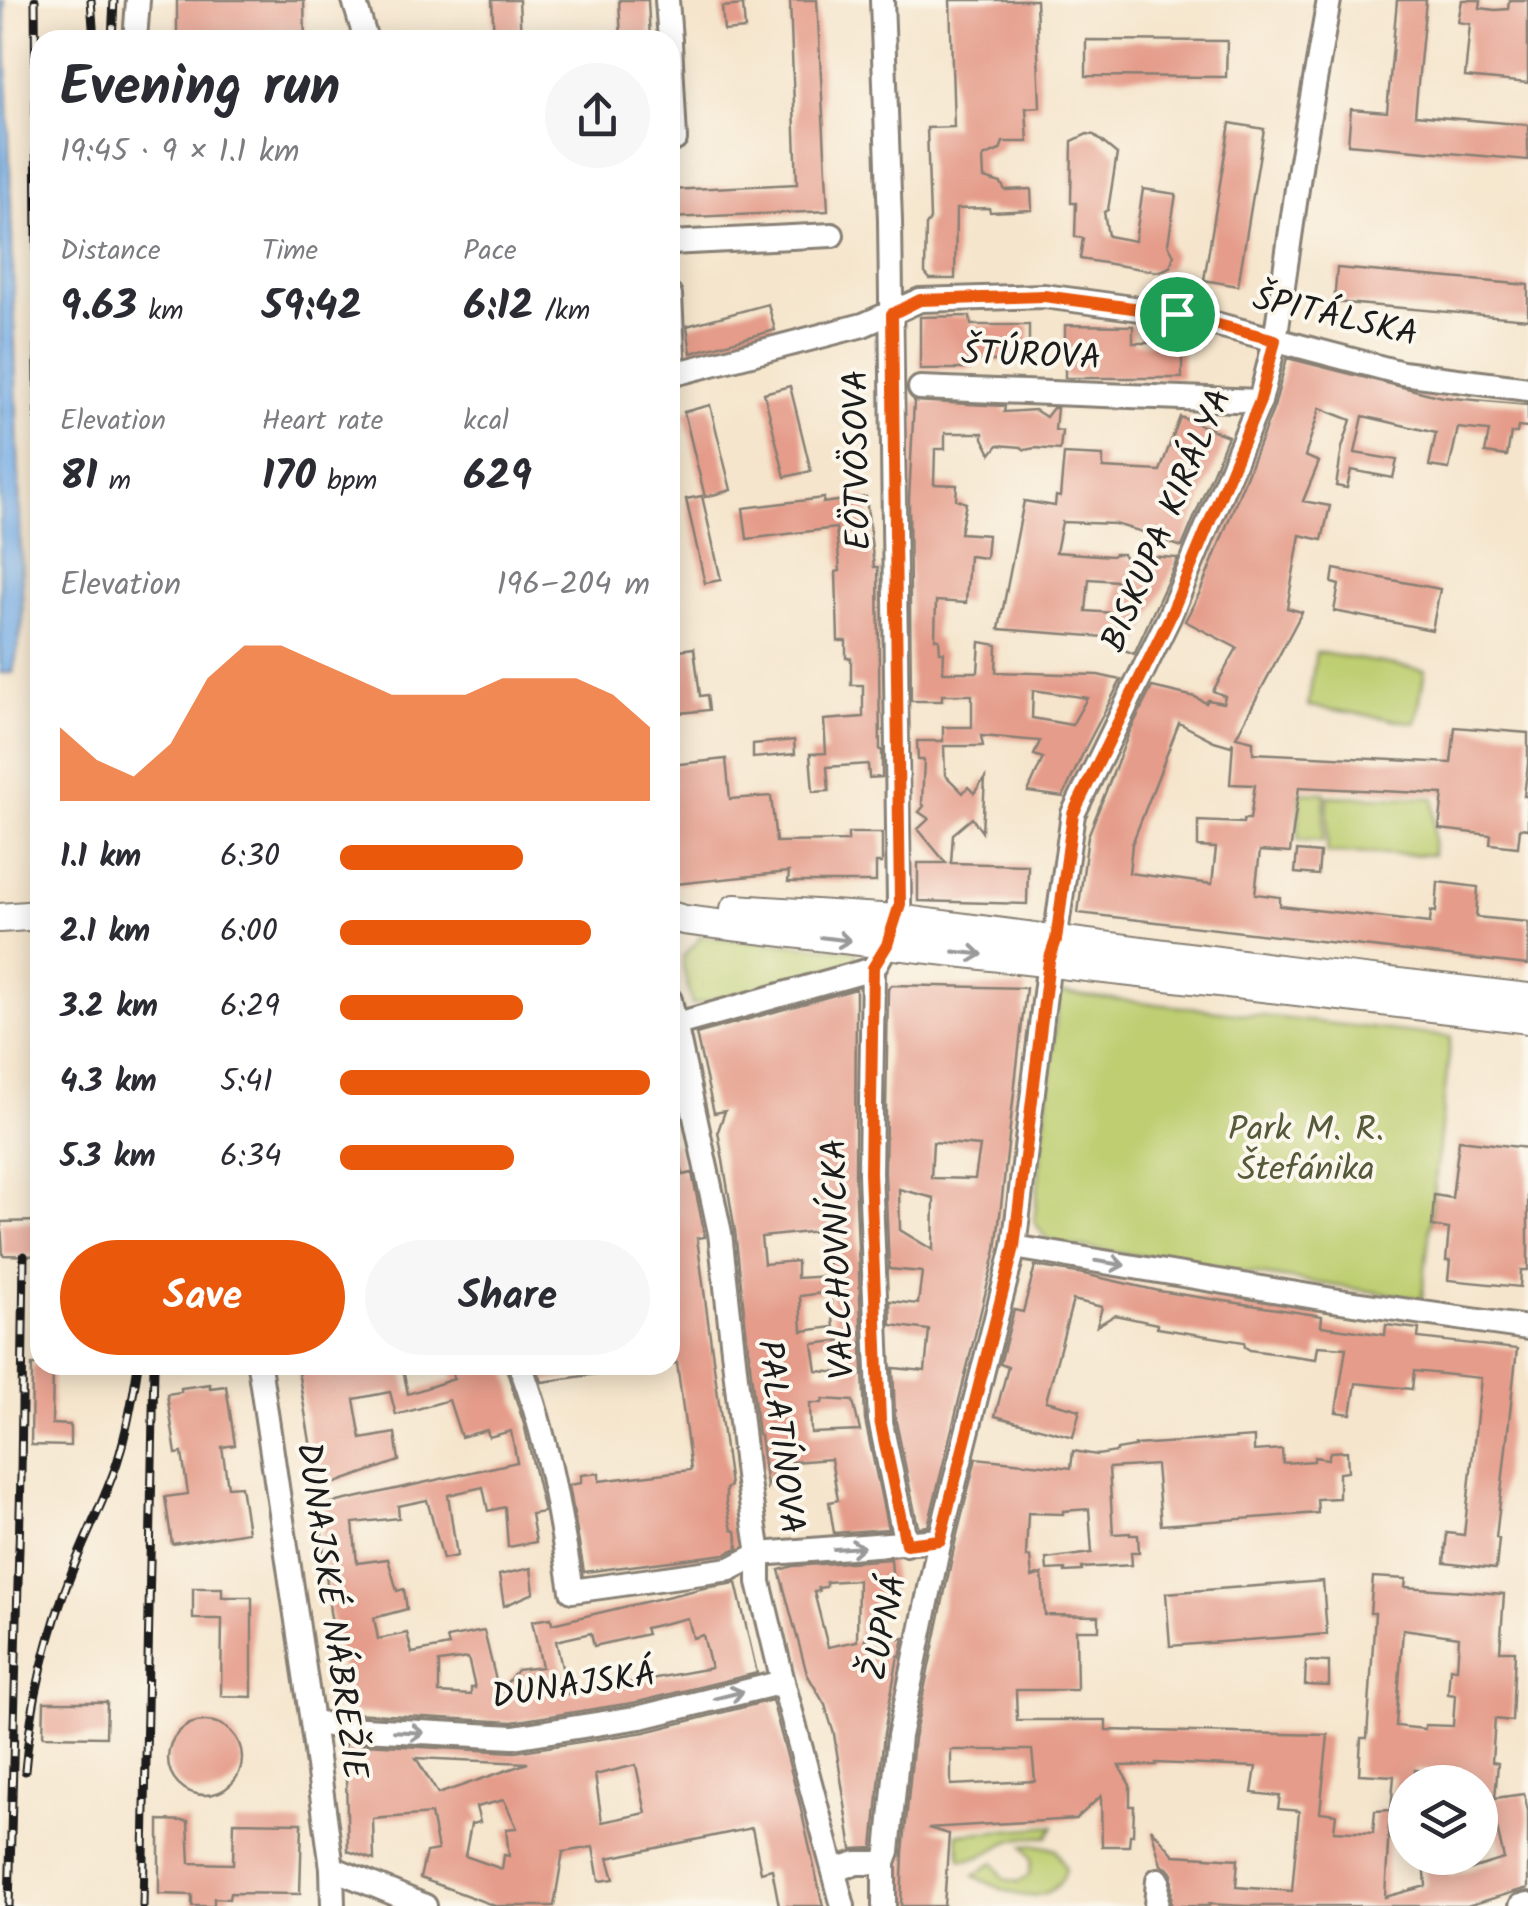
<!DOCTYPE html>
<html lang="en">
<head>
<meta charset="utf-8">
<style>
	:root { --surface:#fff; --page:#f7f7f7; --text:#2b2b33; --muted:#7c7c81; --accent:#ea580c }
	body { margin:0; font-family:Kalam,sans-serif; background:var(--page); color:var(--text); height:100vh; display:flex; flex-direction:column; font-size:38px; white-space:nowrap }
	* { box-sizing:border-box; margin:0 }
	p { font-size:32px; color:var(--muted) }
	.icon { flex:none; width:55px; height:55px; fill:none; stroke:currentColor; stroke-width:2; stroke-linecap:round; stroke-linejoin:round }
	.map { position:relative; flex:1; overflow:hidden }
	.sheet { position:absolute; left:30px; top:30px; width:650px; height:1345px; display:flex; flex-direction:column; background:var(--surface); border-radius:30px; box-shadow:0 5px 25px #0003 }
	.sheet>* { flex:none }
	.controls { position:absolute; left:1388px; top:1765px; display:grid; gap:20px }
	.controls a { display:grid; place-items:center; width:110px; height:110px; border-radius:50%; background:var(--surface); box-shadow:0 5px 25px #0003; font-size:50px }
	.pin { position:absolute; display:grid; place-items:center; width:85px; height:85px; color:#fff; margin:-42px; border:5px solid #fff; border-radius:50%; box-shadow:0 2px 10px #0007 }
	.round { display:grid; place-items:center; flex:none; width:105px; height:105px; border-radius:52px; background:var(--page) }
	.headline { display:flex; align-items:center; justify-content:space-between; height:170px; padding:0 30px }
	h1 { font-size:55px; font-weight:600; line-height:75px }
	.stats { display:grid; grid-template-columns:repeat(3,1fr); gap:15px; height:170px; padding:10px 30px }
	.stats div { display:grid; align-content:center }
	.stats b { font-size:42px; font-weight:600 }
	.stats small { font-size:28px; font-weight:400 }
	.stats p { font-size:28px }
	.chart { height:280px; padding:20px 30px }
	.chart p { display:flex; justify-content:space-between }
	.chart svg { width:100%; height:180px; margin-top:10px; fill:var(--accent); opacity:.7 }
	.cta { display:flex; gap:20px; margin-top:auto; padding:20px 30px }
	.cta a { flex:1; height:115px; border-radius:60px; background:var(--accent); color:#fff; font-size:40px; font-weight:600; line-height:115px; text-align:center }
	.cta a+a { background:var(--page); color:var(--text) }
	ul { padding:0 30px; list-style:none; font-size:32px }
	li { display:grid; grid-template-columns:160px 120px 1fr; align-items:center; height:75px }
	li i { height:25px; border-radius:12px; background:var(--accent) }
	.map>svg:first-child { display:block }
	.green { fill:#bece71; stroke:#6d7546; stroke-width:2.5 }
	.water { fill:#77ade5; stroke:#4a6480; stroke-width:2.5 }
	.building { fill:#e59c8a; fill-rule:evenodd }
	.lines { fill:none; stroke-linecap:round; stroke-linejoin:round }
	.minor-casing { stroke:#888074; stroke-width:28 }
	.major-casing { stroke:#888074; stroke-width:32 }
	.minor { stroke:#fff; stroke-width:22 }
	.major { stroke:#fff; stroke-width:28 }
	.rail-casing { stroke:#1c1c1c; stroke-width:9 }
	.rail { stroke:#fbf7ec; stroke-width:5; stroke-dasharray:15; stroke-linecap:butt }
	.oneway { stroke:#999 }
	.route-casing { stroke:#fff; stroke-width:20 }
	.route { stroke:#ea580c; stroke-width:12 }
	.labels { text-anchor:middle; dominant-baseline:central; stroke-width:8; stroke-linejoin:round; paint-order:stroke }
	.street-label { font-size:35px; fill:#1c1c1c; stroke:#fbf7ec }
	.park-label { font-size:35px; fill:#555a3a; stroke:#fbf7ec }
</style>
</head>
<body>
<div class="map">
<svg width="1528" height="1906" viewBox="0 0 1528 1906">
	<rect width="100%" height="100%" fill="#fbf7ec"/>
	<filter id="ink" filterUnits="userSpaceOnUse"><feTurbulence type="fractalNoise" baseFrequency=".01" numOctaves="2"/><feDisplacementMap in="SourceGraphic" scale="20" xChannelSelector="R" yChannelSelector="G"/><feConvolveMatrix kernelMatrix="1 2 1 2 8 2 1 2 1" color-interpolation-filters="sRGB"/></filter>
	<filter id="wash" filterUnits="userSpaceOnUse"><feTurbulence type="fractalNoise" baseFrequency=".0048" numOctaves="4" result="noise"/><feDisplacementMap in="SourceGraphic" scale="40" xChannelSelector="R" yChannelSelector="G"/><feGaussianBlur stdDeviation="2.25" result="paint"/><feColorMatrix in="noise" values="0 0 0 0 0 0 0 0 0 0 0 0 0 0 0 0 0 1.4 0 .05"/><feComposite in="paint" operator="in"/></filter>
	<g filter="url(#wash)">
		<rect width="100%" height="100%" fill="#f5e5cc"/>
		<!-- green -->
		<g class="green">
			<polygon points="1316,652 1425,670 1416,723 1308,706"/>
			<polygon points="1300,792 1325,793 1323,841 1298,840"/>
			<polygon points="1328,796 1434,798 1433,855 1327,853"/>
			<polygon points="699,936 856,950 857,961 692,1005 683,967 683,956 698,941"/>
			<polygon points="1059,993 1451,1037 1422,1299 1059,1244 1044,1236 1034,1221"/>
			<path d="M1054,1826l-7,11c-11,0 -22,-1 -33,3 -21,6 -31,22 -53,19l-4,-25z"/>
			<path d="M1037,1845l19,4 10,20c-3,10 -5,14 -13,20 -27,17 -54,-1 -79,-13l20,-14 10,17 14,3 11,-7 3,-16 -9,-13z"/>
		</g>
		<!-- water -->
		<polygon class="water" points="0,0 4,0 6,30 23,621 13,673 0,673"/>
		<g id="blocks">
			<!-- building -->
			<g class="building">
				<polygon points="177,0 304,0 305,40 177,40"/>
				<polygon points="492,0 519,0 521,40 494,40"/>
				<polygon points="619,0 648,0 650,40 621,40"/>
				<polygon points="790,0 817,0 828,211 670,218 670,190 797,184"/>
				<polygon points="950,0 1036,0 1040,107 1026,108 1028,142 1003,142 1000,150 983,157 984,178 1001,183 1005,190 1031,189 1032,210 990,212 989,208 956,209 955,279 930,279 925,273 926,225 930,220 927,128 954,127"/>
				<polygon points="1397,0 1426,0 1415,115 1528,125 1528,160 1348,144 1351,109 1387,112"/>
				<polygon points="1462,0 1481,0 1480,8 1495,10 1508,9 1509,0 1528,0 1528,83 1465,77 1470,24 1458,22"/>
				<polygon points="743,5 745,29 724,31 722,7"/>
				<polygon points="1086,40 1227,41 1226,77 1086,76"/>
				<polygon points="1230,123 1264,129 1238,286 1204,280"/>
				<polygon points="1087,134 1094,135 1117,154 1108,210 1104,212 1108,236 1135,241 1143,189 1176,194 1168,244 1174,255 1170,267 1159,272 1080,259 1083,238 1075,237 1076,203 1071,203 1072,141"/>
				<polygon points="1337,268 1528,285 1528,319 1334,302"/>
				<polygon points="768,304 775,330 691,353 687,326"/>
				<polygon points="970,316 971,325 1029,325 1029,361 971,361 970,369 920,369 920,317"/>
				<polygon points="1065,325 1133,326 1133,343 1182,343 1182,378 1065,378"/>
				<path d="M1287,358l155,39 86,8v23l-10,-1 -1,6h-6l-4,23 -22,-3 4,-22 -31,-3 -9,41 -20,-3 7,-33 -73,-17 -8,37 42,7 -4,18 -42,-8 -4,18 -11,-2 6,-38 9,-28 -31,-12 -15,48 14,6 -16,39 27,5 -8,34 -22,-5 -13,73 15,4 -66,125 17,4v12l198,10 4,-36 73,6v31l-4,32h4v33l-8,-1 -2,19 -28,-3 1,-9 -52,-6 4,-35 -144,-7 -9,66 -30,-2 -5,43 25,3v9l150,17 1,-12 5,1 2,-30 40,5 -2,30 52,5v43l-450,-52 10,-77 41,-103 23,-46 43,10 11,6 2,-3 15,3 2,-7 -12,-5 24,-43 -52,-27 15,-29 74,-185zM1179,723l35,18 17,5 2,-4 -3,42 25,1 -5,34h-6l-1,4 -45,-2v26l18,1 -4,36 -83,-11 3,-29z"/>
				<polygon points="790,386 811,471 785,477 764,393"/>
				<path d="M914,401l91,5 -1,6 31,-2 11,7 7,-9h4l-2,22 7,1 -2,19 -25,-2 -10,2 -4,-3 -23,-2 -7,9 -8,-16v-5h-38v16h-10l-1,35 23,1 -1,14 10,4 -6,30 28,2 -2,23 -17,-2 -3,47 -30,-2 -1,38h4l1,13h4l-1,20h35l2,-30 17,3 -1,27 102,3 23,5 -36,69 -22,48 -35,-5 15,-34 -9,-3 6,-14 -59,-5 2,10h-39l1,29 18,18 5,-6 6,6 11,-15 -3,54 -10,-14 -19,16 -2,29 77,2 -1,39 -109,-3v-38h28l-28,-34 11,-10 -10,-7 5,-6 -2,-3 2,-43h-6l-1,-19h26v-14h29v-32h-30v6h-31l-2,-202zM1033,690l54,8 -15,27 -40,-7z"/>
				<polygon points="710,405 731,490 705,497 684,412"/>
				<path d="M1180,417l48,19 -46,111 -26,-9 1,-2 -42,-12 -53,-2 -6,30 56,4 3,-2h8l1,3 22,8 3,-9 29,2 -44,96 -19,-8 4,-8 -120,-9 25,-128 31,5 1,-10 4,1 4,-43 39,2v12l57,3zM1089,579l28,2 -3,32 -28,-2z"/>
				<polygon points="702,496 721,580 705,583 686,499"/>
				<polygon points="866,497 874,567 878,567 880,750 882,750 882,777 869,778 868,764 827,767 829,791 813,792 810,754 826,753 824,720 863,717 863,685 851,685 851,658 846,658 846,641 838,641 836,572 840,571 836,528 747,539 743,508 824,498 823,503"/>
				<polygon points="1334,569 1440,589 1432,630 1334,611 1339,585 1332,583"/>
				<polygon points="694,648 700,696 707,695 709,710 670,714 670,672 674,672 672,651"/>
				<polygon points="794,740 795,754 753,758 753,744"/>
				<polygon points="726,759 730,799 771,796 776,842 848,841 848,833 882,833 882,863 876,863 876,882 788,882 789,872 676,884 675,878 670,879 670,765"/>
				<polygon points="1297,851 1320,853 1318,875 1295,873"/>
				<path d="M892,985l134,3 -30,262 -68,276 -10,1 -23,-110 -2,-49 32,3 4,-41 -38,-5 -1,-24 28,3 4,-32 -33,-3 -4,-96 3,-184zM933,1142l47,4 -5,33 -44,-1zM899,1189l35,9 -1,52 -33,-20z"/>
				<path d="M856,989l-1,185 10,246 23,109 -54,4 -5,-31 9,-2 -7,-41 -53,4 -11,24 -7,-52h-2l-23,-204 -17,-100 7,-20 -11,2 -18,-79zM828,1230l1,46 -32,2v-17l-33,3 -3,-27zM830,1292l4,35 -32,4 -2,-35zM845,1340v33l-28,-2 -4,-27zM823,1399l30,2 7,30 -49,2 -1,-30h12z"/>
				<polygon points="1459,1140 1528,1148 1528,1270 1521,1270 1520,1287 1448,1280 1450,1261 1446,1261 1449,1229 1432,1226 1434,1195 1452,1198"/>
				<polygon points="676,1143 683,1175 692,1173 705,1237 697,1238 730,1486 726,1489 726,1502 732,1530 736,1531 738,1548 725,1554 584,1572 569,1485 581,1483 581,1475 599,1473 599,1481 691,1470 677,1363 670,1364 670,1322 673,1322 670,1296 670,1144"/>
				<polygon points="40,1221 40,1256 3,1255 1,1222"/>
				<polygon points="1035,1266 1084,1274 1159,1291 1322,1316 1321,1326 1385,1335 1386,1325 1419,1329 1418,1338 1517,1349 1496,1538 1499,1539 1496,1569 1444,1563 1447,1533 1464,1535 1481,1378 1414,1371 1412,1389 1356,1383 1351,1414 1336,1412 1346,1348 1318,1346 1316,1359 1250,1350 1245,1347 1244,1342 1157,1328 1157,1324 1115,1315 1097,1326 1102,1307 1073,1300 1046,1401 1080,1410 1073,1437 995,1416 1008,1367 1000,1364 1014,1310 1023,1312"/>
				<polygon points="32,1365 53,1365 52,1424 70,1425 70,1446 31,1445"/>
				<path d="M297,1365h105l6,29 46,-15 -5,-14h56l19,59 20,88 -13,2 5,28 -28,5 -3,-40 -17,4 -5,-24 -35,8 9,61 -14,3 -16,-59 -29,6 1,12 -46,5 4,40 31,-4 9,32 7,-2 3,20 -33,9 4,21 29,-6 5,20 37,-7 -2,-8 37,-7 15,62 18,-23 25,-3 -10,-46 19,-3 1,6 152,-36 32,-5 21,90 -119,29 -126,20 -160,-9 -2,-2 -20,-99 -11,-106 198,-44 -6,-31 -22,6 -2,-7 -26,7 -12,-37 -53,15 -6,-23 -36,7 7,40 34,-6 4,28 -81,28zM688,1618l5,20 10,-3 8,33 -143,26 -12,-53 35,-8 3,13 53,-12 -2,-6zM468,1658l7,30h-4v7l-32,-2v-31z"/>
				<polygon points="536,1365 596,1365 597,1374 542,1382"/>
				<polygon points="210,1384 210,1388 226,1386 235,1445 222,1447 228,1487 241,1486 248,1532 172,1544 165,1497 188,1494 182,1453 176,1454 167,1394 181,1392 181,1388"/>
				<path d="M1254,1437v14l28,-2 1,14 31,-2v-4l14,2 2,-7 17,-1 1,21 -9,1v25l-22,1 1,14 -157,12 -5,-60 -47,3 4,66 17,-1v2h8l1,17h-8l1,13 -50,3v3l-17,1v-3l-18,1 -1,-11 46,-6 -3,-44 -26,2v3l-35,-1 -2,44h4l2,20 10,-3 3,41 54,1v14h-23l1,60h-61l1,30h89v10l222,5 -8,77 16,2 -2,17 39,2 2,-22 16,-1 3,-34 -35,-2 2,-36h6l8,-125h-5l3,-36 33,2 -1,8 99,7 -4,57h15l-3,70 -17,-2 -3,43 6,1 -3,35 29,-4 4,17v77l-61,18h-221l-37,-2v2h-38l1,-32 -5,-6 -6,-3 -10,-37 23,27 64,4 -2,28 56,4 7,-80 -21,-2 2,-13 -28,-3 4,-26 -100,-4v2l-37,1 11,19v21h4l-1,29h-3l-1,11h-27l-1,-50 -25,23 -148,9 21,6 -5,72h-43l2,-53 11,-115 41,-195 21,-85 95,10 2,-17 24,4 20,-3v-2l18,-3v-2zM1403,1629l56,8 -2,32 -7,-1 -2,26 7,1 -2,31 -28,-1v4l-29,-3zM951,1750h81l3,31 -84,4zM1415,1770l48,3 -1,8 18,1v18l9,37h3l3,-18 9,40 -55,17 -2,-18h-23l2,28 -41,11 4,-71 16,-1v-43h9z"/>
				<path d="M891,1559l2,28 -28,52 39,-1 -4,19 -2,-1 -14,77 -11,115 -21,1 -18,-115 -9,-29 -18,-31 -28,-104 14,-4zM858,1580l-1,61 -29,6 -14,-55 5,-1 -1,-3 8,-1v-5z"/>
				<polygon points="531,1568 534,1593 504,1606 499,1575"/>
				<polygon points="1323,1581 1327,1634 1170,1646 1166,1593"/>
				<polygon points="193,1588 222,1588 222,1597 252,1597 252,1697 221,1696 222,1619 193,1619"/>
				<polygon points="1306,1661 1329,1662 1329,1686 1305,1685"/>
				<path d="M772,1700l27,101 24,105h-44l-7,-37 -11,3 -9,-44 -144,30 6,21 -15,2 -6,-34 -30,5 -9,54h-59l-75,-28 6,-26 12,-2 -7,-36 -58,5 1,41 -26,-9 -3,-108 170,9 130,-20zM416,1758l112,5 -90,31zM636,1765l10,48 -44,9 -7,-47zM504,1800l13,28 -11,1 3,27 -5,-1 -2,14 -37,-13 6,-32 9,-2 -4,-15z"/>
				<polygon points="44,1702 107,1702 106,1737 43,1736"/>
				<circle cx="205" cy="1758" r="37"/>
				<polygon points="159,1820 188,1821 190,1863 233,1864 234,1822 302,1823 300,1894 230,1893 229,1899 214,1898 214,1906 192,1906 192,1895 159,1894"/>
			</g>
		</g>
	</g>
	<g filter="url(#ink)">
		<use href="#blocks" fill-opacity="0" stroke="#888074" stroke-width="2.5"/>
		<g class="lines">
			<defs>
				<g id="minor">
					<polyline points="354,0 366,40"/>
					<polyline points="667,0 670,40"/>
					<polyline points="135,40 138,0"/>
					<polyline points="670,43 675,139"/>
					<polyline points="670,243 832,235"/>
					<polyline points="670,295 674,374"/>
					<polyline points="670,375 863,325 920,300 1044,296 1177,314 1402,373 1528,389"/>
					<polyline points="920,388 1260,401"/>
					<polyline points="1055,940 1073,814 1169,617 1260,401 1275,341 1301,161 1329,0"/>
					<polyline points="873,969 870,1173 880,1419 906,1544"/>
					<polyline points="670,1000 720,1233 747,1476 759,1554 759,1582 783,1682 843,1906"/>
					<path d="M670,1026l203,-57c13,-21 22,-41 26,-65l-9,-683 -8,-221"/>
					<polyline points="1014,1247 1333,1300 1528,1328"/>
					<polyline points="259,1365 312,1722 332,1868 333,1906"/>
					<path d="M520,1365c28,73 40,150 52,226l158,-22 29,-15 181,-14"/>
					<polyline points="312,1722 345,1728 513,1737 641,1717 783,1682"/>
					<polyline points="332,1868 425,1906"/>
					<polyline points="834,1870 857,1863 884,1863"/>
					<polyline points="884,1906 884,1863 888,1852 899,1736 940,1540 1014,1247 1049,961"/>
					<polyline points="1156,1906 1158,1880"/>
					<polyline points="1521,1906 1528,1904"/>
				</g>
				<g id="major">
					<polyline points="735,909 897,919 1295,971 1528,998"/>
					<path d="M670,916l14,4c281,35 563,63 844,99"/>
					<polyline points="0,918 40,915"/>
				</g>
			</defs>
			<!-- minor casing -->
			<use href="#minor" class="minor-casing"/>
			<!-- major casing -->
			<use href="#major" class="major-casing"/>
			<!-- minor -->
			<use href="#minor" class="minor"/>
			<!-- major -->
			<use href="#major" class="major"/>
			<defs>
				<g id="rail">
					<polyline points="35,0 40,596"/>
					<polyline points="91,0 94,40"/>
					<polyline points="112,40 114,0"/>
					<path d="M25,1771c6,-70 22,-137 48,-202 14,-36 32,-70 44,-106 10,-32 16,-65 21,-98"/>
					<polyline points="9,1906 21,1476 24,1256"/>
					<polyline points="143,1906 154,1365"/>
				</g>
			</defs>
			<!-- rail casing -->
			<use href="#rail" class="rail-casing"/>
			<!-- rail -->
			<use href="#rail" class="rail"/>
		</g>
		<!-- one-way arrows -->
		<defs><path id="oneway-shaft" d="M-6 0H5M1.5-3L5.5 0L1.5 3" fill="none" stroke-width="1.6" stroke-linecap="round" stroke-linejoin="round" transform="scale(2.5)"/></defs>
		<g class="oneway">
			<use href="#oneway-shaft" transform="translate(836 939) rotate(7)"/>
			<use href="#oneway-shaft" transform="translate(968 953) rotate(6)"/>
			<use href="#oneway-shaft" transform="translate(1110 1263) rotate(9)"/>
			<use href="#oneway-shaft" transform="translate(849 1548) rotate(-4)"/>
			<use href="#oneway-shaft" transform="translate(729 1695) rotate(-14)"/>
			<use href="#oneway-shaft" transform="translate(409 1732) rotate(3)"/>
		</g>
	</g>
	<g class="lines" filter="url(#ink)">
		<defs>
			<polygon id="route" points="1044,296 1177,314 1275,340 1260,401 1170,617 1073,814 1056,940 1049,961 1014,1247 940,1540 906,1544 880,1420 870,1173 873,968 887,945 900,904 892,314 920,300"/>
		</defs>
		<!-- route casing -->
		<use href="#route" class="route-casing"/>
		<!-- route -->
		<use href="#route" class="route"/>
	</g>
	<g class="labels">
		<!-- street labels -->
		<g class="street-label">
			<text transform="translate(1335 318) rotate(13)">ŠPITÁLSKA</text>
			<text transform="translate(1031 357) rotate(2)">ŠTÚROVA</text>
			<text transform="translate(859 460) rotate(-91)">EÖTVÖSOVA</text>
			<text transform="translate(1168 521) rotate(-67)">BISKUPA KIRÁLYA</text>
			<text transform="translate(840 1259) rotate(-92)">VALCHOVNÍCKA</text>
			<text transform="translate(779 1437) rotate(83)">PALATÍNOVA</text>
			<text transform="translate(330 1611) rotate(82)">DUNAJSKÉ NÁBREŽIE</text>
			<text transform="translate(886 1628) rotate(-78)">ŽUPNÁ</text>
			<text transform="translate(574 1687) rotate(-8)">DUNAJSKÁ</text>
		</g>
		<!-- park labels -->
		<g class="park-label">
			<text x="1306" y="1131">Park M. R.<tspan x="1306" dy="40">Štefánika</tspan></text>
		</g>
	</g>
</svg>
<div class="controls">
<a><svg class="icon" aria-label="layers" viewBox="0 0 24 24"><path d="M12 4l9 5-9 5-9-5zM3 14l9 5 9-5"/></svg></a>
</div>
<div class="pin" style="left:1177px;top:314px;background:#1e9e55"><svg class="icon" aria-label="arrive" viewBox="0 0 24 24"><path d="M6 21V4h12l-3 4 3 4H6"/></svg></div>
<section class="sheet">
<div class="headline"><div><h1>Evening run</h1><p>19:45 · 9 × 1.1 km</p></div><a class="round"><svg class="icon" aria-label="share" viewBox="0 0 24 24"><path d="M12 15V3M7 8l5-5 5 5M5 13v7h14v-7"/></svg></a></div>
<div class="stats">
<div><p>Distance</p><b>9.63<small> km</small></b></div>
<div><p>Time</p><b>59:42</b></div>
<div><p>Pace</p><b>6:12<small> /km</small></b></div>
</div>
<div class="stats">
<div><p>Elevation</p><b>81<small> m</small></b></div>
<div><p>Heart rate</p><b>170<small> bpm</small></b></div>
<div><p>kcal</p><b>629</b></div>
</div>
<div class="chart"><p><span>Elevation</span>196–204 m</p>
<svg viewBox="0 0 160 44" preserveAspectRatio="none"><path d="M0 44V26L10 34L20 38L30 30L40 14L50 6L60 6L70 10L80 14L90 18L100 18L110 18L120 14L130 14L140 14L150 18L160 26V44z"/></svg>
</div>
<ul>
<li><b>1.1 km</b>6:30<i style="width:59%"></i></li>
<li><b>2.1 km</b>6:00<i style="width:81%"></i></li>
<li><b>3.2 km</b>6:29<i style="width:59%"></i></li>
<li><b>4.3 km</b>5:41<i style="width:100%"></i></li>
<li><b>5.3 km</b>6:34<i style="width:56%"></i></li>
</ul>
<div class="cta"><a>Save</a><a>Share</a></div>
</section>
</div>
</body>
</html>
